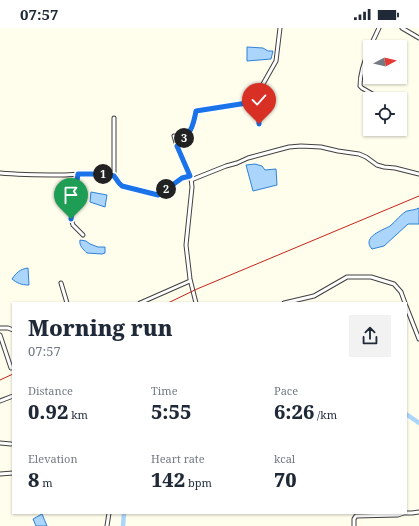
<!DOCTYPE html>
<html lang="en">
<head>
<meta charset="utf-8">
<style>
	:root { --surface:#fff; --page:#f2f2f3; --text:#1f2937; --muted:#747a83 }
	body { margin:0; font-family:"Noto Serif",serif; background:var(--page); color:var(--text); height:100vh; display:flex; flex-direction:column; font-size:15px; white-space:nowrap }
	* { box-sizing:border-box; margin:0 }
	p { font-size:13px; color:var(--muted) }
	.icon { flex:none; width:22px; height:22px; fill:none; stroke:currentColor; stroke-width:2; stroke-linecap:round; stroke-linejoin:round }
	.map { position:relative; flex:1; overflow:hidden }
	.sheet { position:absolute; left:12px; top:274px; width:395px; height:212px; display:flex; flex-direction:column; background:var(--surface); border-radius:0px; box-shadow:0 1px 3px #0004 }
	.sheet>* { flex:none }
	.needle { width:26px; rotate:83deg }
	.controls { position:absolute; left:363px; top:12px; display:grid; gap:8px }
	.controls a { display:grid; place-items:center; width:44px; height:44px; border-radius:0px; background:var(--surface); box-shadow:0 1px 3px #0004; font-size:20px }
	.pin { position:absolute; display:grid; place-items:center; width:34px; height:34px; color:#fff; margin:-41px -17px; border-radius:50% 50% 50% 0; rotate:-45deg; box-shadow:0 0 4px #0007 }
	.pin .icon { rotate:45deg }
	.km { position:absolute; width:20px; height:20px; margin:-10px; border-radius:50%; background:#222; color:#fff; font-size:11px; line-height:20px; text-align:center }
	.round { display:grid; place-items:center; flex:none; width:42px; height:42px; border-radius:0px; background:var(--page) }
	.overview { display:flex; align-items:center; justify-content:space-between; height:68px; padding:0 16px }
	h1 { font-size:22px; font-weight:800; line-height:30px }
	.metrics { display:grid; grid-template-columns:repeat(3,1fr); gap:6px; height:68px; padding:4px 16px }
	.metrics div { display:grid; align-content:center }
	.metrics b { font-size:20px; font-weight:800 }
	.metrics small { font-size:11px; font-weight:400 }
	.metrics p { font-size:11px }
	.status { display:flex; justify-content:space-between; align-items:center; height:28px; padding:0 20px; background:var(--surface); direction:ltr }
	.status svg { height:11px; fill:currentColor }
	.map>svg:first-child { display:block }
	.water { fill:#acd5fb; stroke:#2d82d8 }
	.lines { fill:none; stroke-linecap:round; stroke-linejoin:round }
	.river { stroke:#acd5fb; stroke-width:4.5 }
	.street-casing { stroke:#404040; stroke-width:5 }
	.street { stroke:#fff; stroke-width:3 }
	.rail { stroke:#c7231a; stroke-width:1 }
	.route-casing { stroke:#fff; stroke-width:8 }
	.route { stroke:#1a73e8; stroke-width:5 }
</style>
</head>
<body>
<div class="status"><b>07:57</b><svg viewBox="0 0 49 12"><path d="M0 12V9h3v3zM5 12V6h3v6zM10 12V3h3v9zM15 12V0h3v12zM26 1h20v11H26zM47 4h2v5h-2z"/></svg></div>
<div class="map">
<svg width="419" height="498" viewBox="0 0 419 498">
	<rect width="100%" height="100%" fill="#fffdec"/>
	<!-- water -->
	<g class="water">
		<polygon points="247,19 263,20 268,23 273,23 271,31 247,33"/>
		<polygon points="255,136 262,138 265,142 276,141 277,157 253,163 246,137"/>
		<polygon points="91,164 107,167 105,179 90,174"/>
		<path d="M419,180v16h-11l-24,22 -12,3c-11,-12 11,-19 18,-23 5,-4 12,-13 17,-15 4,-1 8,-1 12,-3z"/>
		<path d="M80,212l6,1 4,3 8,3h7v6l-3,1 -15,-1c-4,-4 -8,-7 -7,-13z"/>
		<path d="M28,240l1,17c-8,0 -12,-2 -17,-6 4,-6 8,-10 16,-11z"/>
		<polygon points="42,486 47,498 36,498 33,491"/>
	</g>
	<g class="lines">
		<!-- river -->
		<g class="river">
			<polyline points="406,386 419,395"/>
			<polyline points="123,498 124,485"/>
		</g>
		<defs>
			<g id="street">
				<polyline points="402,0 419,10"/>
				<polyline points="370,19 379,0"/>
				<path d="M370,20c-5,11 -10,25 -10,38l2,2 19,11"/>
				<polyline points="114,90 114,148"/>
				<polyline points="259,96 258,74 263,56 276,33 280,0"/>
				<polyline points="174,108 177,118"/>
				<path d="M0,145c20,2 41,2 62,2 17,0 36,-4 52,1l5,7 3,3 36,9 3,-1 21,-16 7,-2 2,2 1,9 -6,58 4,34 6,24"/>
				<polyline points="78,146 71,191 73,197 83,207"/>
				<path d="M189,148l-12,-30c13,-13 16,-17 19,-35l51,-8 11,-1"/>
				<polyline points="191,152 226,138 237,135 248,130 289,119 301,118 321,119 338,123 359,126 366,129 377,137 384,139 395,140 419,146"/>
				<polyline points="61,255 67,275"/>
				<polyline points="140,275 190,253"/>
				<polyline points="284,275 314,268 347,249 371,249 394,256 401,264 405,275"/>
				<polyline points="406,278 419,311"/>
				<polyline points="0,300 8,300 13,302"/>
				<polyline points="0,307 11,340"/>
				<polyline points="0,373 13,368"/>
				<polyline points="0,415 11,416"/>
				<polyline points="0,446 13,445"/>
				<polyline points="406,485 412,485 419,484"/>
				<polyline points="107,498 109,485"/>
				<polyline points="354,498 354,491 356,488 398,487 404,485"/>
			</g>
		</defs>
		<!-- street casing -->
		<use href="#street" class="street-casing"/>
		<!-- street -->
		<use href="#street" class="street"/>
		<!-- rail -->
		<g class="rail">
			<polyline points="168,275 197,261 419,168"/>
			<polyline points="0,352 13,346"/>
		</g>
	</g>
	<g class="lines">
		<defs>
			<path id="route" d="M71,191l7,-45h13l19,1 4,1 5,7 3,3 36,9 2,-1 22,-16 8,-2 -13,-30c13,-12 16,-18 19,-35l51,-8 11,-1 1,22"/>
		</defs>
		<!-- route casing -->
		<use href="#route" class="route-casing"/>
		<!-- route -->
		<use href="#route" class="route"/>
	</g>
</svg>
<div class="controls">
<a><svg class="needle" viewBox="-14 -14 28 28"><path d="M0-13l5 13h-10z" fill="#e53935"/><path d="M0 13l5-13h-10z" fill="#747a83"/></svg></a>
<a><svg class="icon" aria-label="locate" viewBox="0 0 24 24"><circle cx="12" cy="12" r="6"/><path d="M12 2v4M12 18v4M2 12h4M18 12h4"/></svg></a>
</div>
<div class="pin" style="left:71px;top:191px;background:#1e9e55"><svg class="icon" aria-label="arrive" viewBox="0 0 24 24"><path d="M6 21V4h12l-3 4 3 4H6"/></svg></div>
<div class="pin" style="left:259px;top:96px;background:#d93025"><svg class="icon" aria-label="check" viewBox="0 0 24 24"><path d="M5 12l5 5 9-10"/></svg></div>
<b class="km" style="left:103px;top:146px">1</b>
<b class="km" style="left:166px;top:161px">2</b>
<b class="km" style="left:184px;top:110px">3</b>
<section class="sheet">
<div class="overview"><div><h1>Morning run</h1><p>07:57</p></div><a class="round"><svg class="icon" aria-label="share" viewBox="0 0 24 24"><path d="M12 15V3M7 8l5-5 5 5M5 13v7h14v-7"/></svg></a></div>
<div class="metrics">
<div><p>Distance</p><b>0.92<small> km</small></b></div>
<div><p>Time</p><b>5:55</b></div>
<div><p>Pace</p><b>6:26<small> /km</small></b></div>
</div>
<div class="metrics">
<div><p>Elevation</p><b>8<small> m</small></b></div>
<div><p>Heart rate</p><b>142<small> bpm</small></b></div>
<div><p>kcal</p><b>70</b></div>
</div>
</section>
</div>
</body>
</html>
